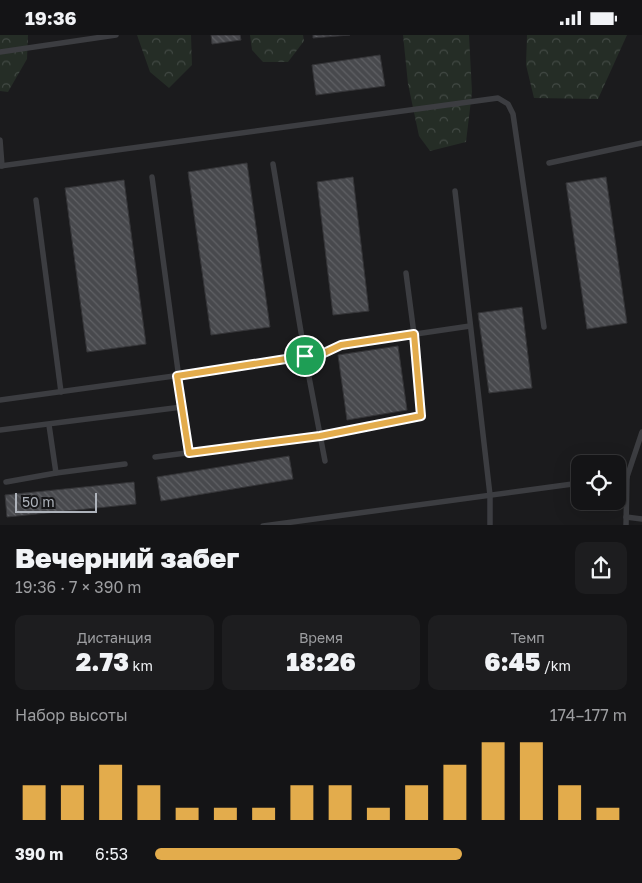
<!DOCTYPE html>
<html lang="ru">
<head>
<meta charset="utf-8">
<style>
	:root { --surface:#141416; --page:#1d1d1f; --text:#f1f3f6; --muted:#9d9ea1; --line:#333335; --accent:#e3ac4c }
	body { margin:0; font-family:"Golos Text",sans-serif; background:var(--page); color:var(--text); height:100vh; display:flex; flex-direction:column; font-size:19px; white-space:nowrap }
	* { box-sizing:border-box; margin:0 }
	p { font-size:16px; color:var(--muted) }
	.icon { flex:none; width:28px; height:28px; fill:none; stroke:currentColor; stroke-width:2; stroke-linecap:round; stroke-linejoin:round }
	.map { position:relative; height:490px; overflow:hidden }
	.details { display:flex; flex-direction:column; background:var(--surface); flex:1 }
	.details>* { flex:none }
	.fabs { position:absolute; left:571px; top:420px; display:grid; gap:10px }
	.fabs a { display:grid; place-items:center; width:55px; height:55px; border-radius:10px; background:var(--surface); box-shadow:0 5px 20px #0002,0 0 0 1px var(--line); font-size:25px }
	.scale { position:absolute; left:15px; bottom:12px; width:82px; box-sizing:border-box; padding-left:5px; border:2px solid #aeb3bb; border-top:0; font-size:14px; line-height:18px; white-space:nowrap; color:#aeb3bb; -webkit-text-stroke:4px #161618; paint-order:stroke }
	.pin { position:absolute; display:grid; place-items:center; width:42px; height:42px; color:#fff; margin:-21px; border:2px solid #fff; border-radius:50%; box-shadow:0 1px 5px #0007 }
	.round { display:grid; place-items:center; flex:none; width:52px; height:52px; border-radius:10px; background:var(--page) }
	.overview { display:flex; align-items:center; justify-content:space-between; height:85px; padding:0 15px }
	h1 { font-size:28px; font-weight:800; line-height:38px }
	.metrics { display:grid; grid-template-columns:repeat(3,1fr); gap:8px; height:85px; padding:5px 15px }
	.metrics div { display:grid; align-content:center; border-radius:10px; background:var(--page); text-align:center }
	.metrics b { font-size:25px; font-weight:800 }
	.metrics small { font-size:14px; font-weight:400 }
	.metrics p { font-size:14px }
	.chart { height:140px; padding:10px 15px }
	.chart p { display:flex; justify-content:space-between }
	.chart svg { width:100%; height:90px; margin-top:5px; stroke:var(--accent); stroke-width:6 }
	ul { padding:0 15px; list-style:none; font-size:16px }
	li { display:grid; grid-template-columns:80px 60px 1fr; align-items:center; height:38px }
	li i { height:12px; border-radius:6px; background:var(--accent) }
	.status { display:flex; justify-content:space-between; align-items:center; height:35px; padding:0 25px; background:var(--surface); direction:ltr }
	.status svg { height:14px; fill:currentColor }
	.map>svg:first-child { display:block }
	.forest { fill:url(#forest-crowns) }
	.building { fill:url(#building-back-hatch); stroke:#353538 }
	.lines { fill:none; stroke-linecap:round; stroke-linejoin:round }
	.lane { stroke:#3c3d41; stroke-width:5.5 }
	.route-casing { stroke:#fff; stroke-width:10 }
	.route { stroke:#e3ac4c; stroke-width:6 }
</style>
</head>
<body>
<div class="status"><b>19:36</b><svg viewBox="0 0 49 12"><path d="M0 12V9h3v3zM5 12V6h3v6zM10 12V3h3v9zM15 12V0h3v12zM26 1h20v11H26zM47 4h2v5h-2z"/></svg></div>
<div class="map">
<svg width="642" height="491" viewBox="0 0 642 491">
	<defs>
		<pattern id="forest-crowns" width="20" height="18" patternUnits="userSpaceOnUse" patternTransform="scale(1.25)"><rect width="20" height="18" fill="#252d26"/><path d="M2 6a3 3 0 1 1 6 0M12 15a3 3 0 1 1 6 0" fill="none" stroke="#424944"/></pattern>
		<pattern id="building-back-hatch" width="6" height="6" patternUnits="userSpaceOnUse" patternTransform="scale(1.25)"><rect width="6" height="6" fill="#48494d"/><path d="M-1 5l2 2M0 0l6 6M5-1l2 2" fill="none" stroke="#606165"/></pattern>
	</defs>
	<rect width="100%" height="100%" fill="#1b1b1d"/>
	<!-- forest -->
	<g class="forest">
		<polygon points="0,0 28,0 27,24 8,57 0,56"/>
		<polygon points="137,0 191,0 192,30 169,53 150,37"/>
		<polygon points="250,0 303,0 304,6 288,27 263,27 252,15"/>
		<polygon points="403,0 469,0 472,57 466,107 430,116 419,101 408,49"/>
		<polygon points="527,0 627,0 598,64 534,63 526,30"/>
	</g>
	<!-- building -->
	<g class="building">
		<polygon points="211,0 240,0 241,5 212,9"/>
		<polygon points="313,0 350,0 313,3"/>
		<polygon points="380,20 385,51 316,60 312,30"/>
		<polygon points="247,128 270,292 211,300 188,137"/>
		<polygon points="353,142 369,276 333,280 317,147"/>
		<polygon points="606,142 627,288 587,294 566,148"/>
		<polygon points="124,145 146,309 87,317 65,153"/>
		<polygon points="522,272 532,353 489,358 478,278"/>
		<polygon points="398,311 407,375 347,385 338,320"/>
		<polygon points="289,421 293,444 161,466 157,442"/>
		<polygon points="134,447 136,469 7,482 5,460"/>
	</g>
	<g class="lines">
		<!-- lane -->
		<g class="lane">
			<polyline points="0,17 116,0"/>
			<polyline points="0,105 2,131"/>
			<polyline points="549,128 642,108"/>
			<polyline points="273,129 305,321 325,426"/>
			<polyline points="0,131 498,63 508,69 513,79 544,292"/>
			<polyline points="152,142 189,418"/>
			<polyline points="455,156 490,460 490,491"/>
			<polyline points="36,165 61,357"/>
			<polyline points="0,365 203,337 324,318 341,310 470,291"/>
			<polyline points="49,390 56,438"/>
			<polyline points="0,395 182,372"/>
			<polyline points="155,422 320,401 421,381 414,299 406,238"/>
			<polyline points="618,443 627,442"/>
			<polyline points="6,447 56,438 125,429"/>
			<polyline points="626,482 642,484"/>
			<polyline points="263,491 580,448"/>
			<polyline points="626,491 627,442 642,397"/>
		</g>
	</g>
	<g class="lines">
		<defs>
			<polygon id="route" points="414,299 421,381 320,401 189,418 177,341 324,318 341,310"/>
		</defs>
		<!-- route casing -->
		<use href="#route" class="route-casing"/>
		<!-- route -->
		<use href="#route" class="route"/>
	</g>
</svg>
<div class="fabs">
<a><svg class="icon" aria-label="locate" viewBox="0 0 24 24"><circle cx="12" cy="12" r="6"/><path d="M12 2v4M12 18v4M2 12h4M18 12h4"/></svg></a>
</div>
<div class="scale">50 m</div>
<div class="pin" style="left:305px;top:321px;background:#1e9e55"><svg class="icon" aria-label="arrive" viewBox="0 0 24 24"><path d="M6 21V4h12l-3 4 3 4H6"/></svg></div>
</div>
<section class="details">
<div class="overview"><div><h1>Вечерний забег</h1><p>19:36 · 7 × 390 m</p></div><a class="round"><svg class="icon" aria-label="share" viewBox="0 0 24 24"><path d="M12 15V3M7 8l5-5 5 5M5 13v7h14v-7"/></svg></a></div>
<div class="metrics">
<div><p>Дистанция</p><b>2.73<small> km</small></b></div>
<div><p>Время</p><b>18:26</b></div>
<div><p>Темп</p><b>6:45<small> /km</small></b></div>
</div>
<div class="chart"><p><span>Набор высоты</span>174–177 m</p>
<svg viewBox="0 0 160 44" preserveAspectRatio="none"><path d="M5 44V27M15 44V27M25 44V17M35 44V27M45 44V38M55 44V38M65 44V38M75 44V27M85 44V27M95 44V38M105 44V27M115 44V17M125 44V6M135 44V6M145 44V27M155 44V38"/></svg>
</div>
<ul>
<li><b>390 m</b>6:53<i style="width:65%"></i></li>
</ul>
</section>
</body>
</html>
